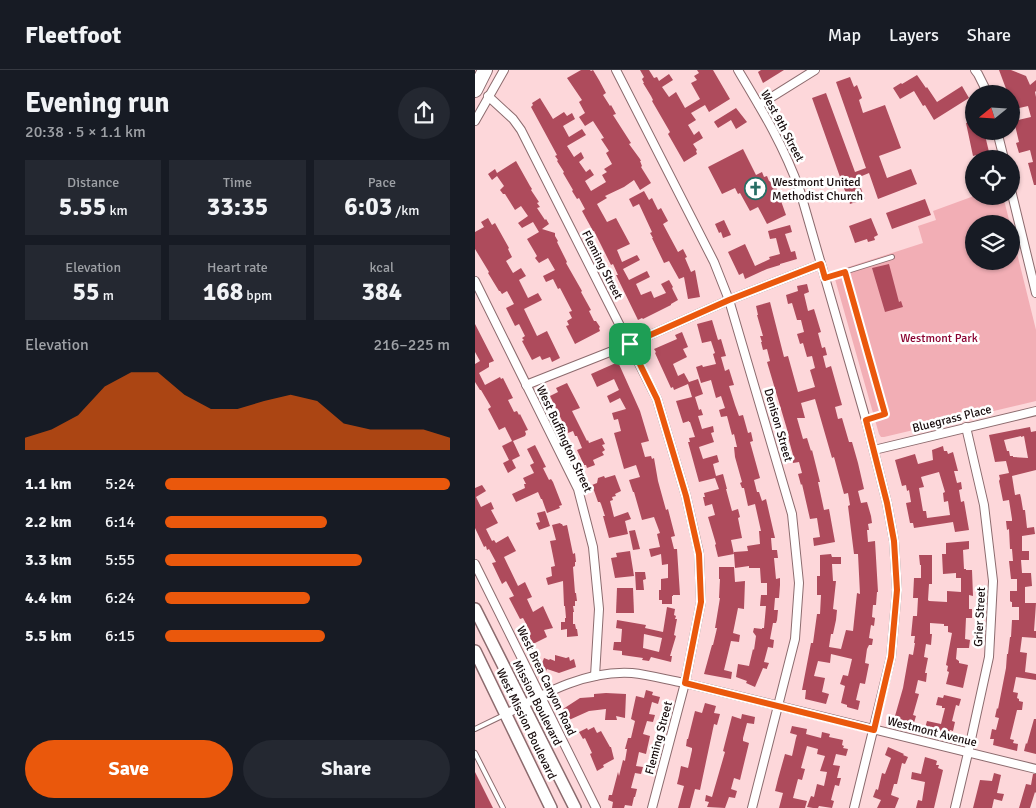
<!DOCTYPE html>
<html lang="en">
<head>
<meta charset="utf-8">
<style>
	:root { --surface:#171b24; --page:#242831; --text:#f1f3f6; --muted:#9ea1a6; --line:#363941; --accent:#ea580c }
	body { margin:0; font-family:Signika,sans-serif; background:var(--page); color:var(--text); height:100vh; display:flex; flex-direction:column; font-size:19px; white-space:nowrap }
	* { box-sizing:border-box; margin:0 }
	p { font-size:16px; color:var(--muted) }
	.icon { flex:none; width:28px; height:28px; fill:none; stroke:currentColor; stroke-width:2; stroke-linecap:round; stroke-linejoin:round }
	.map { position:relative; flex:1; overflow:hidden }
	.details { display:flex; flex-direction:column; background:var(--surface); width:475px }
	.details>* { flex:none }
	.needle { width:32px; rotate:252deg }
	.buttons { position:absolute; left:490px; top:15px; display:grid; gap:10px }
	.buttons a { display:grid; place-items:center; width:55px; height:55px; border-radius:50%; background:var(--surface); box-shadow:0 1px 4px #0004; font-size:25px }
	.pin { position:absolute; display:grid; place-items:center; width:42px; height:42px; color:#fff; margin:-21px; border-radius:10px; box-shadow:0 2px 8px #0006 }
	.round { display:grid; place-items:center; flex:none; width:52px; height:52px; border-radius:26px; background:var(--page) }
	.summary { display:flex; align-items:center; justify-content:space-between; height:85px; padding:0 25px }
	h1 { font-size:28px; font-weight:800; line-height:38px }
	.metrics { display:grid; grid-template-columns:repeat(3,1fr); gap:8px; height:85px; padding:5px 25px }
	.metrics div { display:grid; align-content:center; border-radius:0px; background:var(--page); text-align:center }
	.metrics b { font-size:25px; font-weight:800 }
	.metrics small { font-size:14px; font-weight:400 }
	.metrics p { font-size:14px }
	.chart { height:140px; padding:10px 25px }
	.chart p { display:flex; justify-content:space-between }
	.chart svg { width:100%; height:90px; margin-top:5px; fill:var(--accent); opacity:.7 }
	.button { display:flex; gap:10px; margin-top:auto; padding:10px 25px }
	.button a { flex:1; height:58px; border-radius:30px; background:var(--accent); color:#fff; font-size:20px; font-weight:800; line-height:58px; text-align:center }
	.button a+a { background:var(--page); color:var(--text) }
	ul { padding:0 25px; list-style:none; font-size:16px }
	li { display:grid; grid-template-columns:80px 60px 1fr; align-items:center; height:38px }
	li i { height:12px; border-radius:6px; background:var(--accent) }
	header { display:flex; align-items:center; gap:30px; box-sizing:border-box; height:70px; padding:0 25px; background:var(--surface); border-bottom:1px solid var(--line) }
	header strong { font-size:24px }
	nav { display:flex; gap:28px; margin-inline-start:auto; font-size:18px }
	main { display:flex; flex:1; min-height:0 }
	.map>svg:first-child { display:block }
	.green { fill:#f2aeb5 }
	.building { fill:#ae4b5c; fill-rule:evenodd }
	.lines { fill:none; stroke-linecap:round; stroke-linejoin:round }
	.lane-casing { stroke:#8c6b6e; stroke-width:6 }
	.street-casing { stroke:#8c6b6e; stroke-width:10 }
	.primary-casing { stroke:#8c6b6e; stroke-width:14 }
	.highway-casing { stroke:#8c6b6e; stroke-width:16 }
	.lane { stroke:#fff; stroke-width:4 }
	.street { stroke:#fff; stroke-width:8 }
	.primary { stroke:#fff; stroke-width:11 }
	.highway { stroke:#fff; stroke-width:14 }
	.route-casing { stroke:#fff; stroke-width:10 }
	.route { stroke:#ea580c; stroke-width:6 }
	.labels { text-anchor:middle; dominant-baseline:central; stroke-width:5; stroke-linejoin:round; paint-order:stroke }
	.street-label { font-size:12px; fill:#190d0e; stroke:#fff }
	.poi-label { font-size:12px; fill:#190d0e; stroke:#fff; text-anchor:start }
	.park-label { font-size:12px; fill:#8a0331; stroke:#fff }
</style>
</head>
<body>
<header>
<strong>Fleetfoot</strong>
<nav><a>Map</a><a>Layers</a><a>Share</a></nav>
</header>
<main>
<section class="details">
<div class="summary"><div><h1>Evening run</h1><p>20:38 · 5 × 1.1 km</p></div><a class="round"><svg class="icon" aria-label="share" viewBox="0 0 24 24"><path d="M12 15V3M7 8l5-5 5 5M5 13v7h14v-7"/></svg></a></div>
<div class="metrics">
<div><p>Distance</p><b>5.55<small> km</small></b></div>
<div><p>Time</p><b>33:35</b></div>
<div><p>Pace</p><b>6:03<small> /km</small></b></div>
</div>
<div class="metrics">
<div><p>Elevation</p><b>55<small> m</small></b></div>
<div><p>Heart rate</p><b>168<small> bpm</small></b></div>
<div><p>kcal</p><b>384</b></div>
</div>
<div class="chart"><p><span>Elevation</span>216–225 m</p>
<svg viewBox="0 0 160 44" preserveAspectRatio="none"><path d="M0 44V38L10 34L20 27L30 13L40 6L50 6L60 17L70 24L80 24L90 20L100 17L110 20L120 31L130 34L140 34L150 34L160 38V44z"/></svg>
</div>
<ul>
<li><b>1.1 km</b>5:24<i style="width:100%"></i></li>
<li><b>2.2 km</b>6:14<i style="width:57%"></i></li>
<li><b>3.3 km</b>5:55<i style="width:69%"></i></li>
<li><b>4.4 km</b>6:24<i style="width:51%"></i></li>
<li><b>5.5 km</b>6:15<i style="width:56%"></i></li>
</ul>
<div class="button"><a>Save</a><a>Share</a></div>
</section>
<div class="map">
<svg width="561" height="738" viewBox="0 0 561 738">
	<rect width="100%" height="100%" fill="#fdd7da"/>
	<!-- green -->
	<polygon class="green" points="499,126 528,126 535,154 499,154 499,191 536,191 536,159 561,260 561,331 409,367 406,367 404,364 358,202 448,173 443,156 461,150 458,141"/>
	<!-- building -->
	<g class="building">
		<polygon points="106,0 115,0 116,1 118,0 124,10 131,23 128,25 135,36 136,35 141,44 138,45 156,73 154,74 165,89 166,91 165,91 167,96 166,97 176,113 165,120 159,110 149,117 130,126 132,128 122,134 132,152 141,148 155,174 142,180 147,192 162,185 165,190 148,199 154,210 172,201 175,207 161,214 166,225 176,221 179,228 191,223 186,214 194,210 198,217 197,218 203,230 196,234 196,235 168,249 167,248 163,250 141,205 143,205 138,194 136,195 119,161 118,161 107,141 110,139 104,128 102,129 97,121 98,120 88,103 89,102 82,91 83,90 80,86 82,85 56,37 58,35 57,33 65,28 78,49 89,42 92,46 97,43 100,49 88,56 94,67 107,59 111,65 92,76 99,87 106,82 109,88 104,92 111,102 115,99 119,105 110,111 116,121 131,112 127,105 132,102 129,99 137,94 131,83 134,81 126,69 129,68 118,51 110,56 104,47 110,43 104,32 107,30 92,8"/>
		<polygon points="165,0 174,0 179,8 182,7 184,11 194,4 198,10 187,17 194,27 201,22 210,38 225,29 216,13 222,10 219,6 224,3 222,0 238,0 255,29 234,42 230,35 216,43 221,50 213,55 219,65 224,61 228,68 218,74 222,80 221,81 222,84 209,92 193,64 195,62 177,31 178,30 176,26 168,13 169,13 167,9 169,7"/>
		<polygon points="286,0 309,0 288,13 283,2"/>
		<polygon points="524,0 536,0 551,6 555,15 561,10 561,21 560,22 561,27 561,115 559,115 553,93 558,92 555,80 544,83 541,73 544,72 539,51 556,47 553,36 540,39 536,24 533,24"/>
		<polygon points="442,5 451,18 452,17 462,32 487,16 494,28 459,50 450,35 448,36 439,21 425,29 418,18 426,13 427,14"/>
		<polygon points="375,7 379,17 382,15 387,28 384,30 388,43 410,35 426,78 404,86 412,108 436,99 442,114 403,129 394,103 382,108 390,129 375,134 367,113 362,115 360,109 365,107 337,28 351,23 380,102 391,98 361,12"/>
		<polygon points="261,38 272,52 261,59 256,50 243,58 239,52 240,51"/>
		<polygon points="499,51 499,61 509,61 514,82 498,86 491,53"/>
		<polygon points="268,79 281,105 287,102 289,107 292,106 294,111 302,115 301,124 304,131 306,131 311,145 292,154 283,137 275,141 265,123 263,124 260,118 247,124 233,97"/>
		<polygon points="41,91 55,116 57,119 56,120 64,132 62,133 65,137 62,138 70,150 71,149 74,154 67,159 80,163 80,166 83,171 82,172 92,192 91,193 107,221 106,222 116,240 114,241 119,251 121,251 125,257 124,258 125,261 100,274 91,256 94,255 92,251 97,248 94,242 97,241 85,218 83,219 78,209 71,212 68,206 80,200 73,188 64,193 60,188 62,186 52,169 64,162 58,152 47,158 43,153 53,146 46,136 40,140 30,124 28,124 25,120 29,116 22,106 17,110 13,104 20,99 22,103"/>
		<polygon points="169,121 174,130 177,128 183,140 186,138 193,151 188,154 203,182 208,179 212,187 210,188 216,202 220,200 225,227 213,229 209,207 204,209 194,191 189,193 177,168 178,168 175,163 177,162 164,134 158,137 154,129"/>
		<polygon points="450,129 456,145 417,159 411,143"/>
		<polygon points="13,148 17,155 20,153 34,178 33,179 37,187 31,191 38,203 46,198 51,206 44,210 53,228 63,223 67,230 49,239 62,266 72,261 85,288 77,292 75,287 67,290 65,286 57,290 47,271 49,270 47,268 50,266 44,254 40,256 31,238 39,234 32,221 27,224 25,221 24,221 13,203 14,202 0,179 0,162 9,157 6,152"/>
		<polygon points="396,148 403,165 399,167 400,170 393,172 392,169 380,173 374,156"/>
		<polygon points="249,150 256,165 248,168 246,162 244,163 240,154"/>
		<polygon points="315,155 317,162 310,164 316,182 320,181 322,189 305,194 305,195 292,199 270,209 268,203 264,205 253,182 270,174 280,196 295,189 294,187 305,184 301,168 295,169 293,161"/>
		<polygon points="414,194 424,232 426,231 428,237 410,242 397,198"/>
		<polygon points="332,214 334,222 329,224 333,241 339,239 346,262 343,263 347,278 350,277 352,285 348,286 351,298 356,296 367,335 360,337 363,349 367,348 374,372 377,372 383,393 389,419 383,421 386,433 392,432 396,446 397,453 393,454 394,460 392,460 393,472 400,471 403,522 402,522 401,535 398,535 397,547 400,548 399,556 396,555 394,568 398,569 397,575 394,575 392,579 390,593 394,594 390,614 385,613 381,630 385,631 383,640 372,637 372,635 366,633 370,616 365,614 368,605 373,606 377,589 356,584 355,593 343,591 339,606 350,608 347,622 354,624 351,634 330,629 331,620 327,620 336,573 338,573 342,544 345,544 346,525 342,525 342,506 345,506 345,485 356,484 357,487 366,487 366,494 357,494 358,511 361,511 358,539 362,540 361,550 358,564 356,564 354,577 366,579 371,560 378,561 382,523 385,524 383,484 379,484 373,436 375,435 373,423 369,424 359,387 357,388 340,329 326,333 330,348 322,348 328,369 332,368 336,381 337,380 345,412 343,412 349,440 354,439 360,472 339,476 338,468 345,467 342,448 335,449 327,414 326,415 323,404 327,403 324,392 318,393 316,385 318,385 313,367 314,366 292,292 295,291 292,279 288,280 286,272 287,272 285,266 288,266 282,245 283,245 281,236 295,232 309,287 313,286 323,322 340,317 335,300 340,298 337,286 332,287 328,273 325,274 322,264 329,262 326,250 322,250 317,233 313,234 311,225 323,221 322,216"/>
		<polygon points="237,250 243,270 246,269 251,286 246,287 250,301 254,299 259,315 254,316 260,335 264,346 268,345 273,363 276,362 278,371 275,372 285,408 279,410 282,422 284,422 287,431 291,429 300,468 296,468 297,480 302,480 303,488 299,488 301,509 305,508 305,515 304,528 300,528 299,540 303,540 302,550 301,553 298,553 295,569 299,570 298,578 293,577 289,592 294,593 292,598 292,599 288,598 280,617 271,613 272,611 261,607 263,594 274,596 278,579 279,580 281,566 278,562 279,558 287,559 287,558 289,558 291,536 285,536 286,525 292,525 292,513 286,513 285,498 274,498 274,496 260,498 259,484 243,487 240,475 241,474 233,447 240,445 237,434 230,436 228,427 230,427 229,423 244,419 240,408 224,412 213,372 215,372 214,368 220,367 215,352 214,352 214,351 208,353 201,331 217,327 213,314 199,320 198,317 196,318 180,283 181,282 179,279 202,269 200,265 207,262 213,277 208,279 212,287 198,294 203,306 209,303 214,312 223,309 228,324 220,327 224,340 226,339 228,345 223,346 227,359 238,356 239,362 236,363 239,372 224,377 228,389 242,385 244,392 238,394 241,406 248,404 252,419 251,419 257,441 263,439 265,447 263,448 267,468 256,470 259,484 259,482 273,481 272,476 285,474 284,461 286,461 280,434 273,436 269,418 267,418 265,413 267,412 260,387 259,377 262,377 259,364 257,365 252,346 246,347 244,340 250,338 246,326 241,328 236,310 226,313 221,297 227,295 228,297 241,294 238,284 240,283 236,271 227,273 222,254"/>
		<polygon points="0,254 19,291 14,293 14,297 4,303 10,315 25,307 26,309 28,308 38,328 33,330 39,342 42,341 44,345 45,344 53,360 50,361 51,364 50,366 38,371 45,386 37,390 41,398 33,403 28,393 34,390 27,376 37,371 30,357 24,360 13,339 16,337 6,320 5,320 0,312 0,294 5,291 0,282"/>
		<polygon points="143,292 165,341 174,371 166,373 170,387 176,386 177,389 179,388 183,411 191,440 193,439 200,466 196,467 199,479 202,479 205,525 198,525 198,526 197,526 197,534 187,534 187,530 184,530 184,520 186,520 186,509 193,508 193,494 187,495 186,484 176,487 174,479 185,477 182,464 185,463 179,447 167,450 159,422 158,422 154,410 165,407 161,395 149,399 139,363 146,361 143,349 139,350 137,343 151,339 145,328 135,333 132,326 144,320 139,309 122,317 116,304"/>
		<polygon points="92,313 105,338 97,341 112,371 113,370 114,373 127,368 130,374 127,375 130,380 127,382 129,385 118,390 120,395 112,398 111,395 109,395 102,380 107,378 102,366 100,366 98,361 93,363 75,326 83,322 81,318"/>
		<path d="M555,357l1,5 5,-1v39l-24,6 3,19 5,-1 1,4 2,12h2l2,18 7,-1 1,7 -13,2v15h7v9h-8l1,13h9l1,13 -7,1v16h11l-2,28h2v7l-14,-1 -2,15 7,1 -2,19 11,2v6l-20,-3 -3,15 5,1 -1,5 2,1v2l4,1 -1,8h-5l-7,29 4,1 -1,3 5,1 -1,7 -24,-6 1,-6h-4l2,-10 4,1 3,-12 -4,-1 2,-9 1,1 8,-41 1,-14h1l2,-17h1l1,-17h7v-13h-7v-5h-1l-1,-1v-10h7v-12h-6l-2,-18h4l-1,-12h-2l-1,-20 -2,1 -1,-9h6v-2l-3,-19 -6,1 -4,-20 1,-2 -1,-4 10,-2 -3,-12 -11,1 -6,-27zM546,366v1l3,-1 4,22 -15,-1v-1h-3l-1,-5h-2l-3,-11z"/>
		<polygon points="60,375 71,397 68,398 74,410 76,409 78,412 87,435 84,436 85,438 72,443 67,429 66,429 63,422 41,432 37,424 50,418 49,414 51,414 48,408 59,403 55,395 59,393 52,379"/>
		<path d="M468,376l1,5h3l1,3 5,-2 5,19h-4l3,12 4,-1 1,7 -3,1 2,12 3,-1 5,29 -14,2 -2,-10 -39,6 -1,-5h-3l-4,-20 5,-1 -2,-12 -2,1 -1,-6 -4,1 -7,-26 20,-6 3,10 15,-4 -1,-10zM464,402l6,20 -2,1 1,9 4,-1 2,14 -23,3 -1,-7h-3l-4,-23 5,-1 -3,-10z"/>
		<polygon points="140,405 146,421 140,424 141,426 137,427 138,430 135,431 139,447 153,442 156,449 150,451 153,464 134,468 128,446 130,446 126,434 125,432 123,432 117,415 122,413 123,408 129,406 130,408"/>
		<polygon points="7,415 11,421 1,427 6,437 16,432 19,439 16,440 23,453 11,459 17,471 19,470 21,473 33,466 41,481 29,487 43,516 50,512 57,527 52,529 58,542 68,536 78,558 69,560 72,567 58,574 54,567 55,566 53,562 55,561 48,548 45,549 34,528 39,526 31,511 27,514 17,493 21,492 14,479 12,480 11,476 9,477 0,458 0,418"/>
		<polygon points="70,441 75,456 64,460 61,453 65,452 62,443"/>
		<polygon points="85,453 86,454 87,454 88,456 92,455 98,484 100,483 101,492 100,492 100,496 98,497 100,523 101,523 102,531 100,531 100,536 98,536 99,542 98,542 98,554 100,554 101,559 102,559 103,566 92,567 92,559 86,560 86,552 90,552 90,548 91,548 90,536 89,536 88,511 73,515 71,508 77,506 76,497 80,496 75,471 81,470 77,455"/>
		<polygon points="160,460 165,479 158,480 154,461"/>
		<polygon points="494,471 494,479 488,480 489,499 491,499 491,500 497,500 498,526 494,525 494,539 497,539 497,548 491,548 490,569 495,570 494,578 482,578 481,589 484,591 484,593 493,595 488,618 471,614 474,602 472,601 473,596 471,595 477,563 473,562 473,556 469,556 469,554 455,553 455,564 457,564 456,575 451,574 449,587 453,588 450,603 452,603 451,612 443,610 440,623 444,624 438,645 441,646 438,656 422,652 423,646 420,646 428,618 434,584 438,585 440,573 439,573 440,566 436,566 438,546 442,546 443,528 438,528 439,508 446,508 446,495 445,495 444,485 457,485 457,514 454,514 453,530 454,531 472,532 472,521 486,522 486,508 481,508 481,503 468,504 467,484 471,484 471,473"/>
		<polygon points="155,481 159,506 140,508 136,488 142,487 141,483"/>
		<polygon points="244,497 259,497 260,512 270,511 269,539 263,538 258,563 265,565 264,572 256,571 249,600 257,602 256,609 229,604 237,575 238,575 242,558 240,558 245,528 244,528 245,509 244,509"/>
		<polygon points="160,502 170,502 171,509 168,510 169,520 161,520"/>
		<polygon points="142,518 158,518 159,543 141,543"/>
		<path d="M192,537l8,2 -1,6 2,1 -1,3h2l-3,16 2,1 -6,20h2l-1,6 -20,-5 -2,4 -7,-1 1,-2 -21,-3v-4l-9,-1 1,-8h7l1,-13 -6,-1 1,-8 29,5 -1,3 18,4zM169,564l18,4 -3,14 -16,-4z"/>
		<polygon points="80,585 91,588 94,587 95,591 99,589 101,597 84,603 72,599 71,601 65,599 69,588 74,590 75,589 80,591"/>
		<polygon points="171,620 178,622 177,625 185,627 183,634 177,632 174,644 180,645 178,652 172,651 168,664 175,666 171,684 164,682 161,696 168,697 166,704 160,703 156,718 162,719 160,727 159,727 157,736 150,735 149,738 137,738 138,732 133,730 134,725 137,725 143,702 144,706 148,690 150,691 152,679 150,679 153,668 156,668 160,651 156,649 161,626 169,628"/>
		<polygon points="131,623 151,624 150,648 141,646 142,650 130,650 131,639 114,641 94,650 88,639 105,628 119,627 119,624"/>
		<polygon points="469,625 486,629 484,636 481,635 477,651 480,652 478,661 475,660 474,664 473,664 450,658 452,651 466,654 470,638 467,638 467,636 461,635 463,627 468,628"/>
		<polygon points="230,633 241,636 239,643 245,644 242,655 239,654 225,720 220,719 215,738 203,738 209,716 202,714 204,706 206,696 213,698 217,680 217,678 211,676 212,669 213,669 220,641 227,643"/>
		<polygon points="267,644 280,647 279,654 272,653 268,668 268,671 274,673 265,710 259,708 256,719 262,721 260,728 254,727 250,738 232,737 234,732 230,731 231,725 237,727 250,682 248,681 257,646 266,649"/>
		<polygon points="559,649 561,649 561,684 549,681 551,673 552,674"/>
		<polygon points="317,656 332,659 331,664 346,668 347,662 355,664 354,667 368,670 367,675 369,676 368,678 373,679 371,686 361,684 358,695 365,696 362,708 366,708 364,716 360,715 356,730 359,731 357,738 344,736 343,738 338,738 332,737 336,726 339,727 342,714 349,716 352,702 345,701 350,686 342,684 343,679 332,676 326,698 330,699 327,710 323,709 318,728 332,731 330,738 304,738 308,723 300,721 303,709 310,684 317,686 321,668 322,665 315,663"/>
		<polygon points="119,657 122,663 126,661 135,677 136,677 139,689 128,695 129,697 122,701 115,684 117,683 110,668 108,669 104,662 112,658 113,660"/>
		<polygon points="413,677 429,684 428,685 433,687 430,694 427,693 422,714 419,714 416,725 424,728 420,738 402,738 406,730 398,727 401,719 403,720 407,703 410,704 416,688 410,685"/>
		<polygon points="450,687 460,690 462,691 461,695 464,695 463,698 468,700 459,738 441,738 443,730 447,731 450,712 436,709 437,702 446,704"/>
		<polygon points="0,702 18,738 0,738"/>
		<polygon points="519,703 526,705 522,723 529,724 527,731 519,729 517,738 498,738 505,710 517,711"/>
		<polygon points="558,704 561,704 561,723 560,722 555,738 544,738 551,714 556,715"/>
	</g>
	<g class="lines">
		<defs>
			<g id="lane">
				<polyline points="370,202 410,344 391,350"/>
				<polyline points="350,208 417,187"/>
				<polyline points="0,659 29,645"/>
				<polyline points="0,683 28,738"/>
			</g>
			<g id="street">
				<polyline points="141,0 239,192 254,230 317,444 324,513 320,569 277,738"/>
				<path d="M263,0c24,40 46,76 62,121l66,229 21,83 7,38 3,49 -6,67 -37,151"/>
				<polyline points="500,0 503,4 513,24"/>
				<polyline points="13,26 38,49 46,60 182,329 211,426 224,483 226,532 210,613 177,738"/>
				<polyline points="284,35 340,0"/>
				<polyline points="0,51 29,0"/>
				<polyline points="522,61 529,89"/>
				<polyline points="536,120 561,223"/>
				<polyline points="0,211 103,419 118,477 124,539 120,606"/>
				<polyline points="51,315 155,274 254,230 346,194"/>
				<polyline points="399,380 561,341"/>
				<polyline points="0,494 121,738"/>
				<path d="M31,644c39,-21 80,-44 126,-41 18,2 36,7 53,10l351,86"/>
				<polyline points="480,738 493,683 514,587 518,511 509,435 491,357"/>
			</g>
			<g id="primary">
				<polyline points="0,539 100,738"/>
				<polyline points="0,581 76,738"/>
			</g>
			<polyline id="highway" points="0,20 10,0"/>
		</defs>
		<!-- lane casing -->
		<use href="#lane" class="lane-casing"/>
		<!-- street casing -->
		<use href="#street" class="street-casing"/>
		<!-- primary casing -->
		<use href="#primary" class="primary-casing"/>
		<!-- highway casing -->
		<use href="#highway" class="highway-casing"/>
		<!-- lane -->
		<use href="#lane" class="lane"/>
		<!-- street -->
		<use href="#street" class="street"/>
		<!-- primary -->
		<use href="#primary" class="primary"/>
		<!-- highway -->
		<use href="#highway" class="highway"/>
	</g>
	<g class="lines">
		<defs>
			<polygon id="route" points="346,194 350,208 370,202 410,344 391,350 412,433 419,471 422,520 416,587 399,660 210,613 226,532 224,484 211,426 182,329 155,274 254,230"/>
		</defs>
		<!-- route casing -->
		<use href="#route" class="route-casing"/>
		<!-- route -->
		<use href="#route" class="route"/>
	</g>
	<!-- icons -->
	<defs>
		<symbol id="church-ring" viewBox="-11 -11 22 22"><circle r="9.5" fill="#fff" stroke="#276e64" stroke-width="1.5"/><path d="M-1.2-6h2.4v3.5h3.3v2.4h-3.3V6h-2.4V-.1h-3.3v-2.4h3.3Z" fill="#276e64"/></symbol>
	</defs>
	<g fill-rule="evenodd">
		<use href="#church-ring" x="268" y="106" width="25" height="25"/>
	</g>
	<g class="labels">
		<!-- street labels -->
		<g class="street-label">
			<text transform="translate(307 56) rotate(62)">West 9th Street</text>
			<text transform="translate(127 195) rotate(63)">Fleming Street</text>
			<text transform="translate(477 349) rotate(-14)">Bluegrass Place</text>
			<text transform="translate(303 355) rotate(74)">Denison Street</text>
			<text transform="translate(89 369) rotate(65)">West Buffington Street</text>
			<text transform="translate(505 547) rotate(-87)">Grier Street</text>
			<text transform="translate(71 611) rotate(64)">West Brea Canyon Road</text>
			<text transform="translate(62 633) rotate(63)">Mission Boulevard</text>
			<text transform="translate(51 654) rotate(64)">West Mission Boulevard</text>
			<text transform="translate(457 662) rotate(14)">Westmont Avenue</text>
			<text transform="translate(184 668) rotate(-75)">Fleming Street</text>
		</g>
		<!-- poi labels -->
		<g class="poi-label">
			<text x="297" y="112">Westmont United<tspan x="297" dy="14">Methodist Church</tspan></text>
		</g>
		<!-- park labels -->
		<g class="park-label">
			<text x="464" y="268">Westmont Park</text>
		</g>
	</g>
</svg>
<div class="buttons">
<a><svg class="needle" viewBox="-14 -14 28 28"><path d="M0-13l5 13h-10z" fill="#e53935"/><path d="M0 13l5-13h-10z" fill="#9ea1a6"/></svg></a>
<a><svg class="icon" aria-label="locate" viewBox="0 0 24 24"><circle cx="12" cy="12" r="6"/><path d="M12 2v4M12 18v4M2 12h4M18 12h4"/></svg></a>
<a><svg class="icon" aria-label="layers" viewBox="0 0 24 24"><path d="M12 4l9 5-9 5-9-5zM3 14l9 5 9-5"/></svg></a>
</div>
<div class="pin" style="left:155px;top:274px;background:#1e9e55"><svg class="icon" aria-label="arrive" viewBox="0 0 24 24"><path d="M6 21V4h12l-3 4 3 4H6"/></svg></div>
</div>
</main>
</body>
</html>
